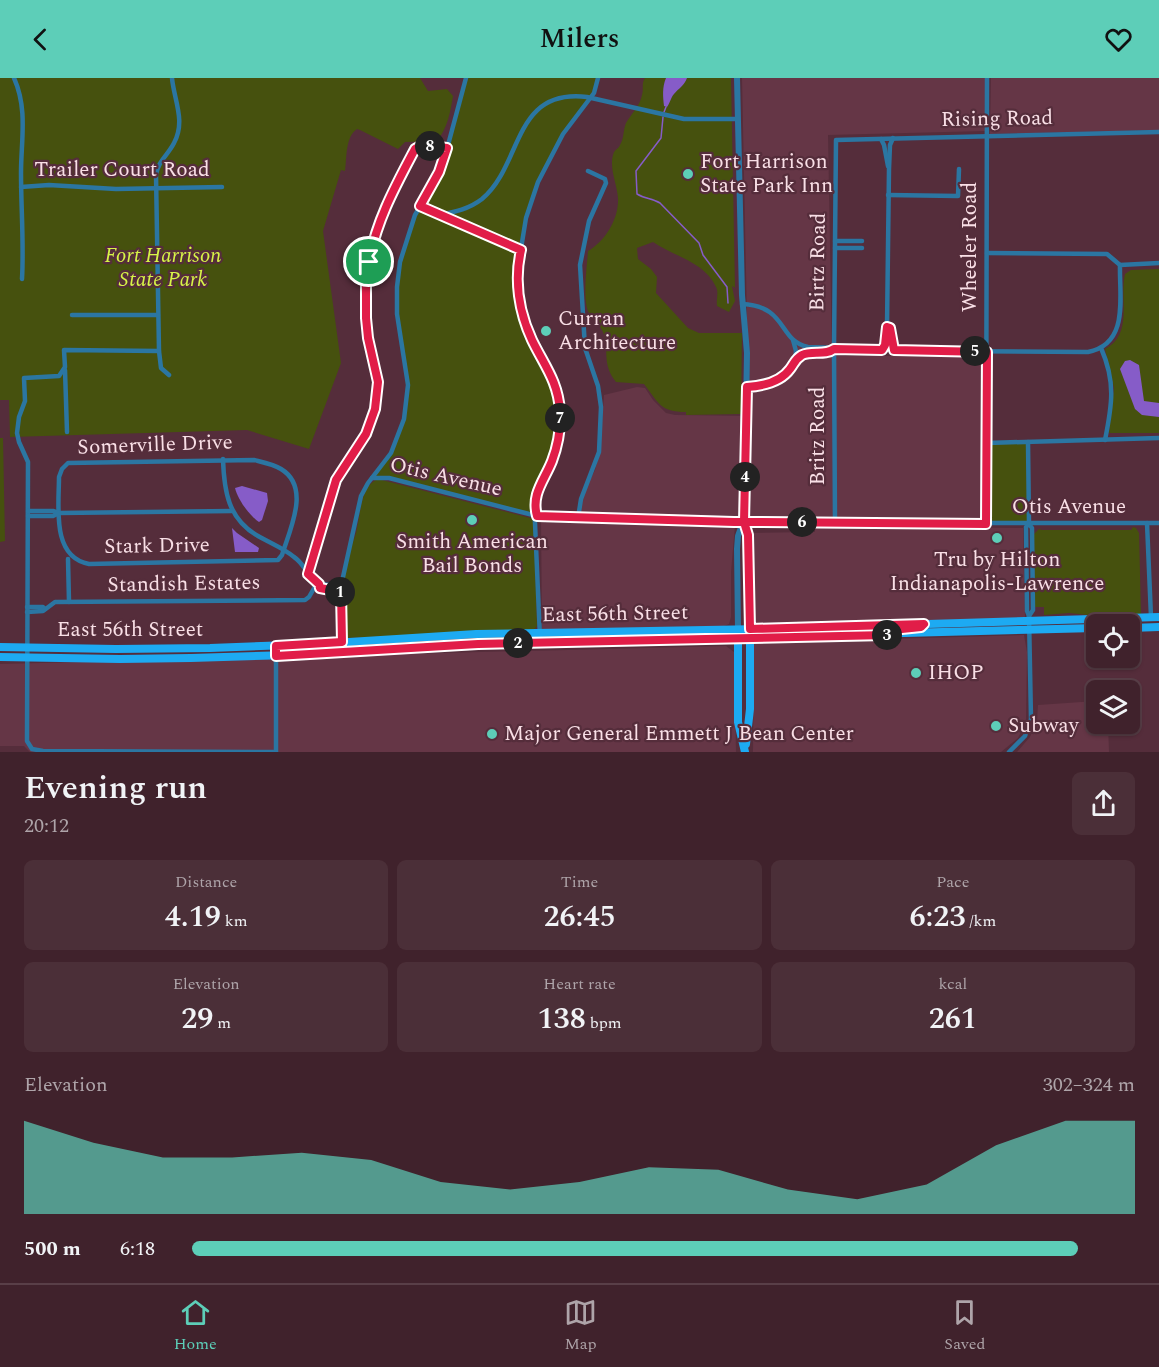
<!DOCTYPE html>
<html lang="en">
<head>
<meta charset="utf-8">
<style>
	:root { --surface:#40222c; --page:#4b2f38; --text:#f1f3f6; --muted:#aea4a9; --line:#593f48; --accent:#5dceb8 }
	body { margin:0; font-family:Spectral,serif; background:var(--page); color:var(--text); height:100vh; display:flex; flex-direction:column; font-size:22px; white-space:nowrap }
	* { box-sizing:border-box; margin:0 }
	p { font-size:20px; color:var(--muted) }
	.icon { flex:none; width:33px; height:33px; fill:none; stroke:currentColor; stroke-width:2; stroke-linecap:round; stroke-linejoin:round }
	.map { position:relative; height:674px; overflow:hidden }
	.details { display:flex; flex-direction:column; background:var(--surface); flex:1 }
	.details>* { flex:none }
	.tools { position:absolute; left:1086px; top:536px; display:grid; gap:12px }
	.tools a { display:grid; place-items:center; width:54px; height:54px; border-radius:9px; background:var(--surface); box-shadow:0 2px 4px #0004,0 0 0 2px var(--line); font-size:30px }
	.pin { position:absolute; display:grid; place-items:center; width:51px; height:51px; color:#fff; margin:-26px; border:3px solid #fff; border-radius:50%; box-shadow:0 2px 6px #0007 }
	.km { position:absolute; width:30px; height:30px; margin:-15px; border-radius:50%; background:#222; color:#fff; font-size:16px; line-height:30px; text-align:center }
	.round { display:grid; place-items:center; flex:none; width:63px; height:63px; border-radius:9px; background:var(--page) }
	.head { display:flex; align-items:center; justify-content:space-between; height:102px; padding:0 24px }
	h1 { font-size:33px; font-weight:600; line-height:45px }
	.stats { display:grid; grid-template-columns:repeat(3,1fr); gap:9px; height:102px; padding:6px 24px }
	.stats div { display:grid; align-content:center; border-radius:9px; background:var(--page); text-align:center }
	.stats b { font-size:30px; font-weight:600 }
	.stats small { font-size:16px; font-weight:400 }
	.stats p { font-size:16px }
	.chart { height:168px; padding:12px 24px }
	.chart p { display:flex; justify-content:space-between }
	.chart svg { width:100%; height:108px; margin-top:6px; fill:var(--accent); opacity:.7 }
	ul { padding:0 24px; list-style:none; font-size:20px }
	li { display:grid; grid-template-columns:96px 72px 1fr; align-items:center; height:45px }
	li i { height:15px; border-radius:8px; background:var(--accent) }
	header { display:flex; justify-content:space-between; align-items:center; height:78px; padding:0 24px; background:var(--accent); color:#111; font-size:27px; font-weight:600 }
	.menu { display:flex; justify-content:space-around; align-items:center; height:84px; border-top:2px solid var(--line); background:var(--surface); font-size:16px; color:var(--muted) }
	.menu a { display:grid; justify-items:center; gap:3px }
	.menu .active { color:var(--accent) }
	.map>svg:first-child { display:block }
	.built { fill:#653646 }
	.green { fill:#46510e }
	.water { fill:#865cc8 }
	.lines { fill:none; stroke-linecap:round; stroke-linejoin:round }
	.stream { stroke:#865cc8; stroke-width:1.5 }
	.minor { stroke:#2b76a2; stroke-width:4.5 }
	.tertiary { stroke:#2b76a2; stroke-width:6 }
	.primary { stroke:#1daaf2; stroke-width:8 }
	.route-casing { stroke:#fff; stroke-width:12 }
	.route { stroke:#e11d48; stroke-width:8 }
	.poi-dot { fill:#5dceb8; stroke:#552d3b; stroke-width:2 }
	.labels { text-anchor:middle; dominant-baseline:central; stroke-width:4.5; stroke-linejoin:round; paint-order:stroke }
	.street-label { font-size:21px; fill:#f9dfe6; stroke:#552d3b }
	.poi-label { font-size:21px; fill:#f9dfe6; stroke:#552d3b; text-anchor:start }
	.park-label { font-size:21px; font-style:italic; fill:#d7f547; stroke:#552d3b }
</style>
</head>
<body>
<header><svg class="icon" aria-label="back" viewBox="0 0 24 24"><path d="M15 5l-7 7 7 7"/></svg>Milers<svg class="icon" aria-label="heart" viewBox="0 0 24 24"><path d="M12 20l-8-8c-3-5 5-10 8-4 3-6 11-1 8 4z"/></svg></header>
<div class="map">
<svg width="1159" height="674" viewBox="0 0 1159 674">
	<rect width="100%" height="100%" fill="#552d3b"/>
	<!-- built -->
	<g class="built">
		<polygon points="742,0 985,0 985,53 828,57 832,278 984,278 983,444 581,436 580,432 585,412 595,392 600,373 604,317 637,309 645,310 653,322 666,335 675,337 749,338"/>
		<polygon points="991,0 1159,0 1159,52 990,56"/>
		<polygon points="541,442 730,446 735,448 731,494 731,539 729,546 724,548 542,552"/>
		<polygon points="817,448 1023,450 1025,540 752,547 750,455 815,454 815,449"/>
		<polygon points="1024,557 1027,574 1026,644 1018,660 1001,674 753,674 754,565"/>
		<polygon points="726,568 734,574 736,674 30,674 24,668 0,668 0,586"/>
		<polygon points="1096,623 1096,645 1108,645 1109,674 1017,674 1030,659 1037,642 1038,627"/>
	</g>
	<!-- green -->
	<g class="green">
		<path d="M0,0h420l8,13 19,-2 6,7c-3,17 -5,31 -16,45l-32,1 -7,7 -38,-19 -3,-1c-12,8 -10,29 -12,42l-4,-1 -18,61 18,132 -32,86 -62,-19 -237,7 -1,-37h-9z"/>
		<polygon points="466,0 598,0 596,11 576,37 546,87 526,140 518,196 525,244 546,285 559,325 557,366 535,418 537,438 389,400 372,400 394,369 408,321 399,255 397,209 408,154 439,95"/>
		<path d="M645,0h86l4,210 -3,-2 3,15 -6,11 -12,-6c-1,-7 2,-14 -1,-19 -11,-25 -43,-31 -63,-45l-16,6 1,11 13,10 6,8 -1,16 32,35 11,5h43l-1,81 -55,1v-3c-26,0 -27,-9 -42,-28l-28,-2c-15,-19 -6,-31 -13,-50 -3,-7 -10,-13 -14,-19 -7,-12 -2,-47 -1,-62 17,-10 31,-32 30,-53 -1,-15 -10,-31 -4,-46 2,-3 5,-4 6,-7 4,-6 3,-15 6,-22 5,-9 14,-17 16,-28 2,-7 -1,-11 3,-17z"/>
		<path d="M1159,191v164h-50l5,-45 -9,-39c29,-15 14,-50 20,-75l6,-4z"/>
		<polygon points="0,360 3,360 5,463 0,464"/>
		<polygon points="1028,364 1029,446 986,446 987,365"/>
		<path d="M378,401l156,40 3,107 -3,4 -187,8 -2,-3c-2,-27 -3,-58 5,-84 2,-8 6,-15 7,-23 4,-15 3,-42 21,-49z"/>
		<polygon points="1133,449 1136,450 1139,455 1141,537 1098,538 1069,535 1044,537 1044,529 1035,529 1034,456 1039,451 1042,452 1131,452"/>
	</g>
	<!-- water -->
	<g class="water">
		<path d="M666,0h21c-3,8 -8,10 -13,16 -3,3 -4,9 -7,13l-3,-1c-1,-9 -2,-19 2,-28z"/>
		<polygon points="1130,282 1139,287 1144,323 1159,325 1159,339 1142,337 1135,331 1120,291 1125,283"/>
		<path d="M242,408l25,7 1,8 -6,19 -3,2c-10,-7 -21,-22 -24,-34z"/>
		<polygon points="232,450 237,455 259,470 258,474 235,474"/>
	</g>
	<g class="lines">
		<!-- stream -->
		<g class="stream">
			<polyline points="664,34 666,29"/>
			<path d="M663,39l-2,21 -25,33 1,23c8,5 15,4 23,9l39,40 4,12 24,32 1,16"/>
		</g>
		<!-- minor -->
		<g class="minor">
			<path d="M14,0c14,31 7,63 7,95 0,35 3,71 1,106"/>
			<polyline points="881,61 884,67 888,88"/>
			<polyline points="21,109 49,107 116,111 222,109"/>
			<polyline points="888,117 958,118 959,91"/>
			<polyline points="420,128 521,172"/>
			<path d="M439,137c16,-3 30,-6 43,-16 41,-34 30,-111 105,-102l97,22h54"/>
			<polyline points="835,163 862,163"/>
			<polyline points="835,170 862,170"/>
			<polyline points="987,175 1107,176 1120,187"/>
			<path d="M742,226c46,2 36,37 66,43l123,4 157,1c42,-8 31,-56 32,-87l39,-2"/>
			<polyline points="72,237 158,237"/>
			<polyline points="887,249 889,91 890,67 893,60"/>
			<polyline points="793,262 796,273 795,283"/>
			<path d="M1101,270c15,34 11,57 4,92"/>
			<polyline points="882,272 885,267 886,250 888,249 894,272"/>
			<path d="M159,273l-3,-176c2,-14 12,-20 18,-32 12,-22 0,-43 -2,-65"/>
			<polyline points="65,292 67,354"/>
			<polyline points="169,297 161,290 159,273 64,272 65,289 59,298 24,300 25,323 19,339 17,355 19,364 28,384 27,663 32,671 43,673 276,674"/>
			<path d="M747,309c16,-1 33,-4 43,-18 4,-5 5,-10 12,-14 10,-5 23,1 32,-6"/>
			<polyline points="1028,364 1029,446 1032,450 1033,532 1029,538"/>
			<polyline points="987,365 1159,360"/>
			<path d="M223,381c1,32 5,60 35,77 12,7 25,12 36,21 11,7 13,20 25,27l1,4 21,4"/>
			<path d="M254,382c8,2 19,4 27,9 30,18 9,60 1,86l-4,5 -189,4c-38,-7 -30,-58 -30,-87l3,-8 6,-6z"/>
			<polyline points="372,400 389,400 537,438 811,445 1159,445"/>
			<polyline points="28,433 53,433 59,435"/>
			<polyline points="28,438 53,438 59,435 232,433"/>
			<polyline points="578,440 581,421 599,374 601,329 598,308 585,270 580,187 589,143 606,105 605,101 588,93"/>
			<polyline points="835,444 834,271 836,62 1159,54"/>
			<polyline points="1147,445 1151,539"/>
			<polyline points="986,446 987,0"/>
			<polyline points="68,481 69,524"/>
			<path d="M308,496c5,-20 12,-41 18,-61 3,-12 5,-25 11,-35 12,-23 32,-42 38,-67 7,-35 -4,-49 -8,-81 -8,-66 16,-127 49,-182l6,-3 25,3"/>
			<polyline points="319,506 341,508"/>
			<polyline points="27,529 43,529 45,531"/>
			<polyline points="27,534 43,533 55,524 305,522 309,519 317,505"/>
			<polyline points="540,560 534,422 555,374 559,354 560,334 557,316 551,297 532,261 524,240 519,215 519,183 526,140 538,104 563,56 594,15 598,0"/>
			<polyline points="342,565 341,508 361,418 368,405 391,375 404,341 408,307 397,236 397,209 400,184 415,137 433,107 444,82 466,0"/>
			<polyline points="276,568 276,674"/>
			<polyline points="1009,674 1025,658 1031,641 1029,538 1027,533 1026,449 1029,446"/>
		</g>
		<!-- tertiary -->
		<g class="tertiary">
			<polyline points="737,0 742,217 747,275 744,444 748,457 750,551"/>
			<polyline points="738,552 737,471 738,458 743,444"/>
		</g>
		<!-- primary -->
		<g class="primary">
			<polyline points="1130,550 1159,549"/>
			<polyline points="738,556 738,644 745,674"/>
			<polyline points="0,569 116,571 210,570 317,566 476,556 762,551 1159,539"/>
			<polyline points="0,579 120,581 191,580 290,577 478,566 1096,550"/>
			<polyline points="746,666 750,631 750,558"/>
		</g>
	</g>
	<g class="lines">
		<defs>
			<path id="route" d="M369,184l-3,24v32l2,20 10,44 -3,27 -9,25 -30,46 -28,94 11,10 1,4 21,4 1,50 -66,4v10l202,-12 409,-9 5,-5 29,-3 3,-3 -174,5 -2,-94 -4,-13 3,-135c15,-1 33,-4 43,-18 4,-5 5,-10 12,-14 10,-5 23,1 32,-6l48,1 3,-5 2,-18 3,1 4,22 93,2 -1,172c-77,-1 -155,-2 -233,-2h-19l-197,-6c-6,-22 7,-35 15,-55 6,-16 9,-33 8,-50 -2,-30 -16,-46 -28,-71 -13,-28 -18,-60 -11,-90l-101,-44 19,-34 8,-24 -25,-3 -7,4c-19,36 -39,72 -46,113"/>
		</defs>
		<!-- route casing -->
		<use href="#route" class="route-casing"/>
		<!-- route -->
		<use href="#route" class="route"/>
	</g>
	<!-- markers -->
	<g class="poi-dot">
		<circle cx="688" cy="96" r="6"/>
		<circle cx="546" cy="253" r="6"/>
		<circle cx="472" cy="442" r="6"/>
		<circle cx="997" cy="460" r="6"/>
		<circle cx="916" cy="595" r="6"/>
		<circle cx="996" cy="648" r="6"/>
		<circle cx="492" cy="656" r="6"/>
	</g>
	<g class="labels">
		<!-- street labels -->
		<g class="street-label">
			<text transform="translate(997 41) rotate(-1)">Rising Road</text>
			<text x="122" y="92">Trailer Court Road</text>
			<text transform="translate(970 169) rotate(-90)">Wheeler Road</text>
			<text transform="translate(818 184) rotate(-89)">Birtz Road</text>
			<text transform="translate(818 358) rotate(-90)">Britz Road</text>
			<text transform="translate(155 367) rotate(-2)">Somerville Drive</text>
			<text transform="translate(446 399) rotate(13)">Otis Avenue</text>
			<text x="1069" y="429">Otis Avenue</text>
			<text transform="translate(157 468) rotate(-1)">Stark Drive</text>
			<text transform="translate(184 506) rotate(-1)">Standish Estates</text>
			<text transform="translate(615 536) rotate(-1)">East 56th Street</text>
			<text x="130" y="552">East 56th Street</text>
		</g>
		<!-- poi labels -->
		<g class="poi-label">
			<text x="700" y="84">Fort Harrison<tspan x="700" dy="24">State Park Inn</tspan></text>
			<text x="558" y="241">Curran<tspan x="558" dy="24">Architecture</tspan></text>
			<text x="472" y="464" text-anchor="middle">Smith American<tspan x="472" dy="24">Bail Bonds</tspan></text>
			<text x="997" y="482" text-anchor="middle">Tru by Hilton<tspan x="997" dy="24">Indianapolis-Lawrence</tspan></text>
			<text x="928" y="595">IHOP</text>
			<text x="1008" y="648">Subway</text>
			<text x="504" y="656">Major General Emmett J Bean Center</text>
		</g>
		<!-- park labels -->
		<g class="park-label">
			<text x="163" y="178">Fort Harrison<tspan x="163" dy="24">State Park</tspan></text>
		</g>
	</g>
</svg>
<div class="tools">
<a><svg class="icon" aria-label="locate" viewBox="0 0 24 24"><circle cx="12" cy="12" r="6"/><path d="M12 2v4M12 18v4M2 12h4M18 12h4"/></svg></a>
<a><svg class="icon" aria-label="layers" viewBox="0 0 24 24"><path d="M12 4l9 5-9 5-9-5zM3 14l9 5 9-5"/></svg></a>
</div>
<div class="pin" style="left:369px;top:184px;background:#1e9e55"><svg class="icon" aria-label="arrive" viewBox="0 0 24 24"><path d="M6 21V4h12l-3 4 3 4H6"/></svg></div>
<b class="km" style="left:340px;top:514px">1</b>
<b class="km" style="left:518px;top:565px">2</b>
<b class="km" style="left:887px;top:557px">3</b>
<b class="km" style="left:745px;top:399px">4</b>
<b class="km" style="left:975px;top:273px">5</b>
<b class="km" style="left:802px;top:444px">6</b>
<b class="km" style="left:560px;top:340px">7</b>
<b class="km" style="left:430px;top:68px">8</b>
</div>
<section class="details">
<div class="head"><div><h1>Evening run</h1><p>20:12</p></div><a class="round"><svg class="icon" aria-label="share" viewBox="0 0 24 24"><path d="M12 15V3M7 8l5-5 5 5M5 13v7h14v-7"/></svg></a></div>
<div class="stats">
<div><p>Distance</p><b>4.19<small> km</small></b></div>
<div><p>Time</p><b>26:45</b></div>
<div><p>Pace</p><b>6:23<small> /km</small></b></div>
</div>
<div class="stats">
<div><p>Elevation</p><b>29<small> m</small></b></div>
<div><p>Heart rate</p><b>138<small> bpm</small></b></div>
<div><p>kcal</p><b>261</b></div>
</div>
<div class="chart"><p><span>Elevation</span>302–324 m</p>
<svg viewBox="0 0 160 44" preserveAspectRatio="none"><path d="M0 44V6L10 15L20 21L30 21L40 19L50 22L60 31L70 34L80 31L90 25L100 26L110 34L120 38L130 32L140 16L150 6L160 6V44z"/></svg>
</div>
<ul>
<li><b>500 m</b>6:18<i style="width:94%"></i></li>
</ul>
</section>
<nav class="menu">
<a class="active"><svg class="icon" aria-label="home" viewBox="0 0 24 24"><path d="M3 11l9-7 9 7M6 9v11h12V9"/></svg>Home</a>
<a><svg class="icon" aria-label="map" viewBox="0 0 24 24"><path d="M3 6l6-2 6 2 6-2v14l-6 2-6-2-6 2zM9 4v14M15 6v14"/></svg>Map</a>
<a><svg class="icon" aria-label="saved" viewBox="0 0 24 24"><path d="M7 4h10v16l-5-4-5 4z"/></svg>Saved</a>
</nav>
</body>
</html>
